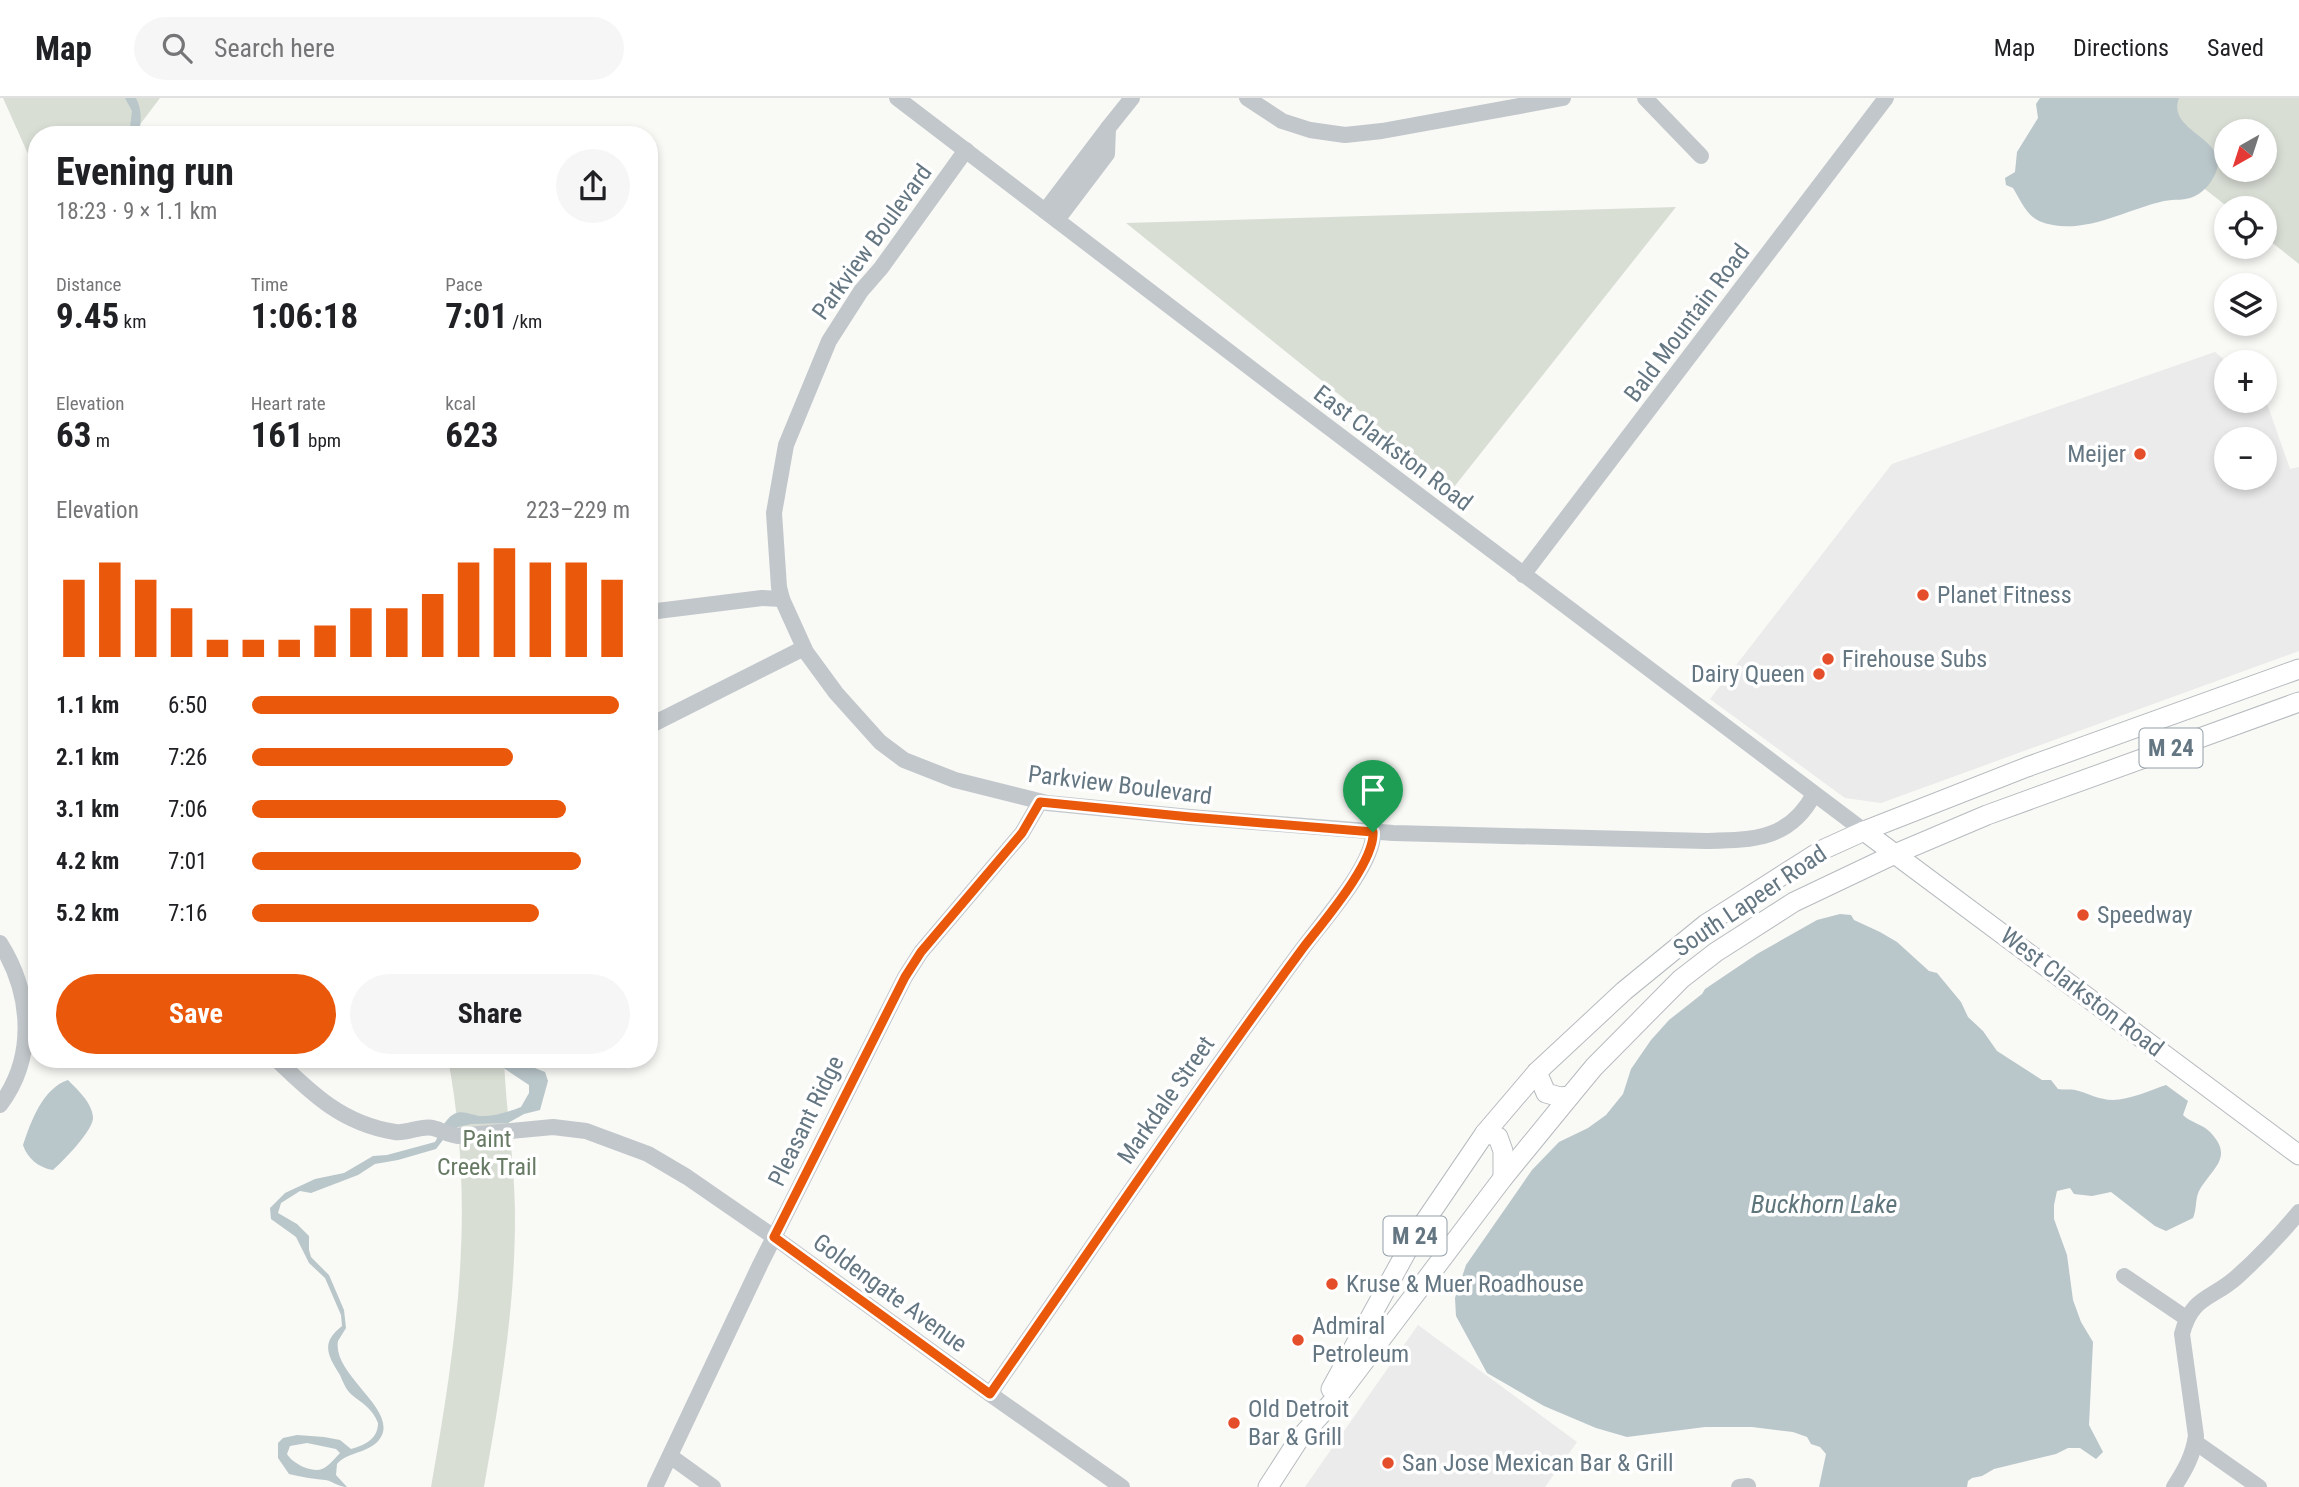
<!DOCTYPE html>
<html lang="en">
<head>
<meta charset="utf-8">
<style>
	:root { --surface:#fff; --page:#f6f6f6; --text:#202124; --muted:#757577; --line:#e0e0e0; --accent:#ea580c }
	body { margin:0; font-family:"Roboto Condensed",sans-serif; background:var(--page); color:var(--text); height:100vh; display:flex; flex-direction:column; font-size:26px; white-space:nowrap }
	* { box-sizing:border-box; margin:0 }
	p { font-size:23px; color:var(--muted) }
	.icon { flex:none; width:38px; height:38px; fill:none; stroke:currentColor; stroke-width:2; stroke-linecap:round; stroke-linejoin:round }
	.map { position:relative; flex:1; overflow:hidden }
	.sheet { position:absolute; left:28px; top:28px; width:630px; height:942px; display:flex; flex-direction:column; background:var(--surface); border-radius:28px; box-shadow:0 4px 10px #0003 }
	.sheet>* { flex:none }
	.needle { width:46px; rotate:219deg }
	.tools { position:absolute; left:2214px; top:21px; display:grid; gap:14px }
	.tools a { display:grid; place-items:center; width:63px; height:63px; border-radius:50%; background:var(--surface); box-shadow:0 4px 10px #0003; font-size:35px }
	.pin { position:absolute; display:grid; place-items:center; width:60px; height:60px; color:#fff; margin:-72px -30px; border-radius:50% 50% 50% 0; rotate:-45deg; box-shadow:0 0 7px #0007 }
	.pin .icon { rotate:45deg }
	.round { display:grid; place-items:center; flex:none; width:74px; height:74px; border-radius:37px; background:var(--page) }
	.summary { display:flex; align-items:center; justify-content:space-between; height:119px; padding:0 28px }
	h1 { font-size:38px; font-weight:700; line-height:52px }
	.stats { display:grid; grid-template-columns:repeat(3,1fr); gap:10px; height:119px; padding:7px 28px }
	.stats div { display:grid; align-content:center }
	.stats b { font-size:35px; font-weight:700 }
	.stats small { font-size:19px; font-weight:400 }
	.stats p { font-size:19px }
	.chart { height:196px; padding:14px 28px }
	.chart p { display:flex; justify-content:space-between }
	.chart svg { width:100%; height:126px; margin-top:7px; stroke:var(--accent); stroke-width:6 }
	.button { display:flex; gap:14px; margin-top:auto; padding:14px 28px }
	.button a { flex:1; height:80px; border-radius:42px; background:var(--accent); color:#fff; font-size:28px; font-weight:700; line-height:80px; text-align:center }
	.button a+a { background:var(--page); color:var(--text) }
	ul { padding:0 28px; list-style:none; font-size:23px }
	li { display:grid; grid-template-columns:112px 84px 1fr; align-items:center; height:52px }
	li i { height:18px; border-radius:9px; background:var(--accent) }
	header { display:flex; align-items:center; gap:42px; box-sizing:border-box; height:98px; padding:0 35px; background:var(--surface); border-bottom:2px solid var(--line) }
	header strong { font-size:33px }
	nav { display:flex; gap:38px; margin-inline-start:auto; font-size:24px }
	.search { width:490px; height:63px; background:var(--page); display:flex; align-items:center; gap:18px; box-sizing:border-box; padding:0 24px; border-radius:38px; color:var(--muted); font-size:26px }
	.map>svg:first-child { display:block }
	.built { fill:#eaebea; fill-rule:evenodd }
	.green { fill:#d9ded5; fill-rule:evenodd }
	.water { fill:#b9c6ca; fill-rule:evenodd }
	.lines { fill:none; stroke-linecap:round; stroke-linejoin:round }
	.major-casing { stroke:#b6bbbf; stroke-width:21 }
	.minor { stroke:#c2c7cb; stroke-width:16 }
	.major { stroke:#fff; stroke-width:19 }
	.route-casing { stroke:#fff; stroke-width:14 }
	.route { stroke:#ea580c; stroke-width:9 }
	.poi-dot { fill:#e54e2a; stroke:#fff; stroke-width:2.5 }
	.labels { text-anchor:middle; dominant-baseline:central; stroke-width:7; stroke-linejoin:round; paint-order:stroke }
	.shield { fill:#fff; stroke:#929fa8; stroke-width:2 }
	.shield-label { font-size:23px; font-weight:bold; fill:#647682 }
	.street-label { font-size:24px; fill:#647682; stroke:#fff }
	.poi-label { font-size:24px; fill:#647682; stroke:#fff; text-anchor:start }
	.park-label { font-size:24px; fill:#677a63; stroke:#fff }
	.water-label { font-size:26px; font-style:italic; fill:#5e757c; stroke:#fff }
</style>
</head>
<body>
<header>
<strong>Map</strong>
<div class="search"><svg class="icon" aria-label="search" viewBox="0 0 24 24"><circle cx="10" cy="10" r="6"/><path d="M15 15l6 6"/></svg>Search here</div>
<nav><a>Map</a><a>Directions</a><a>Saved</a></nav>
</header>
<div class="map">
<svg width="2299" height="1389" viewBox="0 0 2299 1389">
	<rect width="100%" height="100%" fill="#f9f9f6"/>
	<!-- built -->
	<g class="built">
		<path d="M2215,254l12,10 -1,39h38l1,-3 25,71 9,-2v184l-418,152 -36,-5 -135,-99 182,-235zM2226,341h38v39h-38z"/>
		<polygon points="1418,1227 1577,1344 1545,1389 1305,1389"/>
	</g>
	<!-- green -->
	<g class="green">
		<polygon points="3,0 160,0 132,37 37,37 37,76"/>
		<path d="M2089,0h210v166l-34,-27 -1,-29h-35zM2226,33h38v39h-38z"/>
		<polygon points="1676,109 1454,389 1126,125"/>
		<path d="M448,961h56c2,53 11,105 11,159 0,91 -15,179 -31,269h-53c26,-148 45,-279 17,-428z"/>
	</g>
	<!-- water -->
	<g class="water">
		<path d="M125,0h11c6,12 6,24 2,37h-9l3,-24z"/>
		<path d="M2040,0h139c-13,34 50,39 37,74 -4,10 -11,19 -21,24 -9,5 -21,3 -31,5 -40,9 -84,37 -125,20 -13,-6 -19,-22 -26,-33l-7,-3 -1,-7 10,-6 2,-20 21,-34 -2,-14z"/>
		<path d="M1840,816l11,1 3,5 26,12 17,10 32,29 8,2 24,29 7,15 15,14 14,20 45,29h9l7,9c6,1 12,0 17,1 13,3 24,10 38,10 16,0 38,-10 53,-15l22,16 -5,14c8,8 20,9 28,18 23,25 1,35 -12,58 -4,8 -2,18 -6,27l-27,13 -11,-5 -44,-34 -19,4 -18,-2 -4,-6 -13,3 -3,14v14l13,36 6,45 8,22 12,20 -4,83 14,27 -7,7 -16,-11h-12l-12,6 -62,15 -12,7 -10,2 -4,3 -1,6h-148l7,-33 -6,-7 -9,-3 -4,-7 -14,-5 -41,-5h-47l-78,10 -31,-9 -52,-22 -57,-33 -31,-57 -1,-18 11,-33 66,-95 27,-28 29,-14 18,-13 17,-21 8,-25 20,-29 18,-20 33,-26 3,-5 52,-35 60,-34z"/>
		<path d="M493,961h19l33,13 3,9 -8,29 -16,4 -16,9 -37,1 -13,3 -12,9 -10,13 -38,11 -23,4 -17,11 -47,18 -11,-2 -19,12 -3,10 19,11 12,12v14l2,7 18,18 15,35 2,18 -8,13c-6,33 56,66 44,94 -9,19 -33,15 -45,29l-1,11 11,12c-9,0 -14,-6 -22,-7 -12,-1 -24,-3 -36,-6l-11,-16v-15l5,-5 14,-3 27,2 16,3 11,9c14,-4 27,-10 27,-26 -6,-15 -15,-19 -26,-28 -6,-5 -9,-13 -12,-20 -12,-19 -20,-32 2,-49l-1,-11 -16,-37 -16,-15 -13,-26 -25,-18 -1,-11 15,-15 30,-14 29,-6 29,-17 14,-1 48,-13c6,-9 8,-22 19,-28 8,-5 19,2 28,2 13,0 26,-4 39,-9l8,-14v-8l-30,-20zM307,1345l29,6 4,4c-5,5 -11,13 -18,16 -11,4 -30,-6 -35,-15l3,-8z"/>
		<path d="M68,982c10,10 24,23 25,37 1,13 -30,44 -40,53 -14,-2 -26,-12 -30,-25 8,-24 20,-57 45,-65z"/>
	</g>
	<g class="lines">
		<defs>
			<g id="major">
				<polyline points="1864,733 2299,1057"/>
				<polyline points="1537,974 1546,995 1560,999 1570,998"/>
				<polyline points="1485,1035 1498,1039 1503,1053 1503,1080"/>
				<polyline points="1331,1291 1415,1138 1485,1035 1537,974 1624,893 1706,826 1822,752 1864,733 2027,669 2299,571"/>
				<polyline points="1268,1389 1299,1341 1341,1294 1503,1080 1570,998 1594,969 1681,881 1716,854 1794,804 1895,756 1987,717 2299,604"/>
			</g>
		</defs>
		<!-- major casing -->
		<use href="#major" class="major-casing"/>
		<!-- minor -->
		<g class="minor">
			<polyline points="897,0 1274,288 1864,733"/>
			<polyline points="1247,0 1282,23 1310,32 1345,37 1382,33 1563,0"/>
			<polyline points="1645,0 1701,58"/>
			<polyline points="1108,30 1132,0"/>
			<path d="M966,52l-85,118 -20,23 -32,50 -43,104 -12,68 5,74 3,12 24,53 30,41 44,49 24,18 51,20 92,23 143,14 203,16 313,8c47,-1 84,-1 108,-47"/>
			<polyline points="1045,113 1108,30 1107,56 1057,122"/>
			<polyline points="1523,477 1886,0"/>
			<polyline points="649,514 762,500 782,501"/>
			<polyline points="649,628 804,550"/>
			<path d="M0,845c31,49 37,113 0,162"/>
			<path d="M276,961c36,35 67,65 119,73 12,2 26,-7 38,-4 9,2 15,7 25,8l95,-9 33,4 62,23 39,23 87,60 216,157 132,93"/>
			<polyline points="2124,1178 2186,1220"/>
			<path d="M990,1296c104,-149 205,-300 313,-446 20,-27 72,-85 70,-116"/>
			<polyline points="2195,1344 2259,1389"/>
			<polyline points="670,1358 713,1389"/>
			<polyline points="655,1389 760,1167 905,879 921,854 1022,735 1040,704"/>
			<polyline points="1739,1389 1748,1388"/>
			<path d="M2174,1389c11,-17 19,-31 22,-51l-14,-102c10,-39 30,-34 56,-58 22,-20 42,-41 61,-64"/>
		</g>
		<!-- major -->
		<use href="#major" class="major"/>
	</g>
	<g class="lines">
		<defs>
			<path id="route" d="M1040,704l150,15 183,15c2,30 -50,90 -70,116 -108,146 -209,297 -313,446l-216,-157 131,-260 16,-25 101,-119z"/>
		</defs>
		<!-- route casing -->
		<use href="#route" class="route-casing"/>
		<!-- route -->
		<use href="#route" class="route"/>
	</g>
	<!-- markers -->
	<g class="poi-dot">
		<circle cx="2140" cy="356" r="7"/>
		<circle cx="1923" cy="497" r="7"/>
		<circle cx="1828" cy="561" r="7"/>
		<circle cx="1819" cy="576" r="7"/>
		<circle cx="2083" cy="817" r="7"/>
		<circle cx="1332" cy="1186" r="7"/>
		<circle cx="1298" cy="1242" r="7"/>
		<circle cx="1234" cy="1325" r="7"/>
		<circle cx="1388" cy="1365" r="7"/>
	</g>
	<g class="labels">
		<!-- shield labels -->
		<g class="shield">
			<rect x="2139.5" y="630.5" width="63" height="39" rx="5"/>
			<rect x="1383.5" y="1118.5" width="63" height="39" rx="5"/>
		</g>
		<g class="shield-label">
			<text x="2171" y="650">M 24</text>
			<text x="1415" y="1138">M 24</text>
		</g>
		<!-- street labels -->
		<g class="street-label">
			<text transform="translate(872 144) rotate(-54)">Parkview Boulevard</text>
			<text transform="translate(1687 225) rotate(-53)">Bald Mountain Road</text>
			<text transform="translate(1393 350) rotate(37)">East Clarkston Road</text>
			<text transform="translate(1120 687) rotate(7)">Parkview Boulevard</text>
			<text transform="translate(1750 803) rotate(-34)">South Lapeer Road</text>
			<text transform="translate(2082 894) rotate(37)">West Clarkston Road</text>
			<text transform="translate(1166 1002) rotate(-55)">Markdale Street</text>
			<text transform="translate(806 1023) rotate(-64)">Pleasant Ridge</text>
			<text transform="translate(890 1195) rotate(36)">Goldengate Avenue</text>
		</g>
		<!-- poi labels -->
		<g class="poi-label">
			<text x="2126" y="356" text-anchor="end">Meijer</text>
			<text x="1937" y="497">Planet Fitness</text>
			<text x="1842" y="561">Firehouse Subs</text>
			<text x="1805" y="576" text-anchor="end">Dairy Queen</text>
			<text x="2097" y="817">Speedway</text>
			<text x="1346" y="1186">Kruse &amp; Muer Roadhouse</text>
			<text x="1312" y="1228">Admiral<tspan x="1312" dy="28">Petroleum</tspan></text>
			<text x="1248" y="1311">Old Detroit<tspan x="1248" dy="28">Bar &amp; Grill</tspan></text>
			<text x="1402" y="1365">San Jose Mexican Bar &amp; Grill</text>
		</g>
		<!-- park labels -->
		<g class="park-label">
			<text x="487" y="1041">Paint<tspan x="487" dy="28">Creek Trail</tspan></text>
		</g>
		<!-- water labels -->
		<g class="water-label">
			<text x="1824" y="1106">Buckhorn Lake</text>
		</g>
	</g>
</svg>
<div class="tools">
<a><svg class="needle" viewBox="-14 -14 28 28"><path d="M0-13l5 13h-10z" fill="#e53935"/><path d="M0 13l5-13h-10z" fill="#757577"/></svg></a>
<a><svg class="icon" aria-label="locate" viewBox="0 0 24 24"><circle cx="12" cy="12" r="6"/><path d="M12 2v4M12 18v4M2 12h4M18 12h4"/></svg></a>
<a><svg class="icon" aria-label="layers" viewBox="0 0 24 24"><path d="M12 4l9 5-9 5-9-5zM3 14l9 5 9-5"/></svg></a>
<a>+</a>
<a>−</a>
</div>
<div class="pin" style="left:1373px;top:734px;background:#1e9e55"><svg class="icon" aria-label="arrive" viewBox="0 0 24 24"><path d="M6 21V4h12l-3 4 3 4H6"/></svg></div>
<section class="sheet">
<div class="summary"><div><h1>Evening run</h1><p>18:23 · 9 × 1.1 km</p></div><a class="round"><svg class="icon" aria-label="share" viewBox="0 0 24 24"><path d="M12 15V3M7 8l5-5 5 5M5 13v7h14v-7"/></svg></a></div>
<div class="stats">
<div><p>Distance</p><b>9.45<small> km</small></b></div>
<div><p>Time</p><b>1:06:18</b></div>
<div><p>Pace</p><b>7:01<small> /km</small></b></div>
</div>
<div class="stats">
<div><p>Elevation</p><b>63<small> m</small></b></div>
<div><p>Heart rate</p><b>161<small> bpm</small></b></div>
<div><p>kcal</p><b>623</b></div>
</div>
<div class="chart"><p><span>Elevation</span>223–229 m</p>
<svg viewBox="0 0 160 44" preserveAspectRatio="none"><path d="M5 44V17M15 44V11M25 44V17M35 44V27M45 44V38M55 44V38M65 44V38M75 44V33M85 44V27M95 44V27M105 44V22M115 44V11M125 44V6M135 44V11M145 44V11M155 44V17"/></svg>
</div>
<ul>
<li><b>1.1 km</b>6:50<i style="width:97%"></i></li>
<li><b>2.1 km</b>7:26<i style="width:69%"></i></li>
<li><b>3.1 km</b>7:06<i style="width:83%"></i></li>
<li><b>4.2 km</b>7:01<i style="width:87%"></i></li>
<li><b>5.2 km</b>7:16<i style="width:76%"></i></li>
</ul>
<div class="button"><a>Save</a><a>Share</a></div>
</section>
</div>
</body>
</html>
